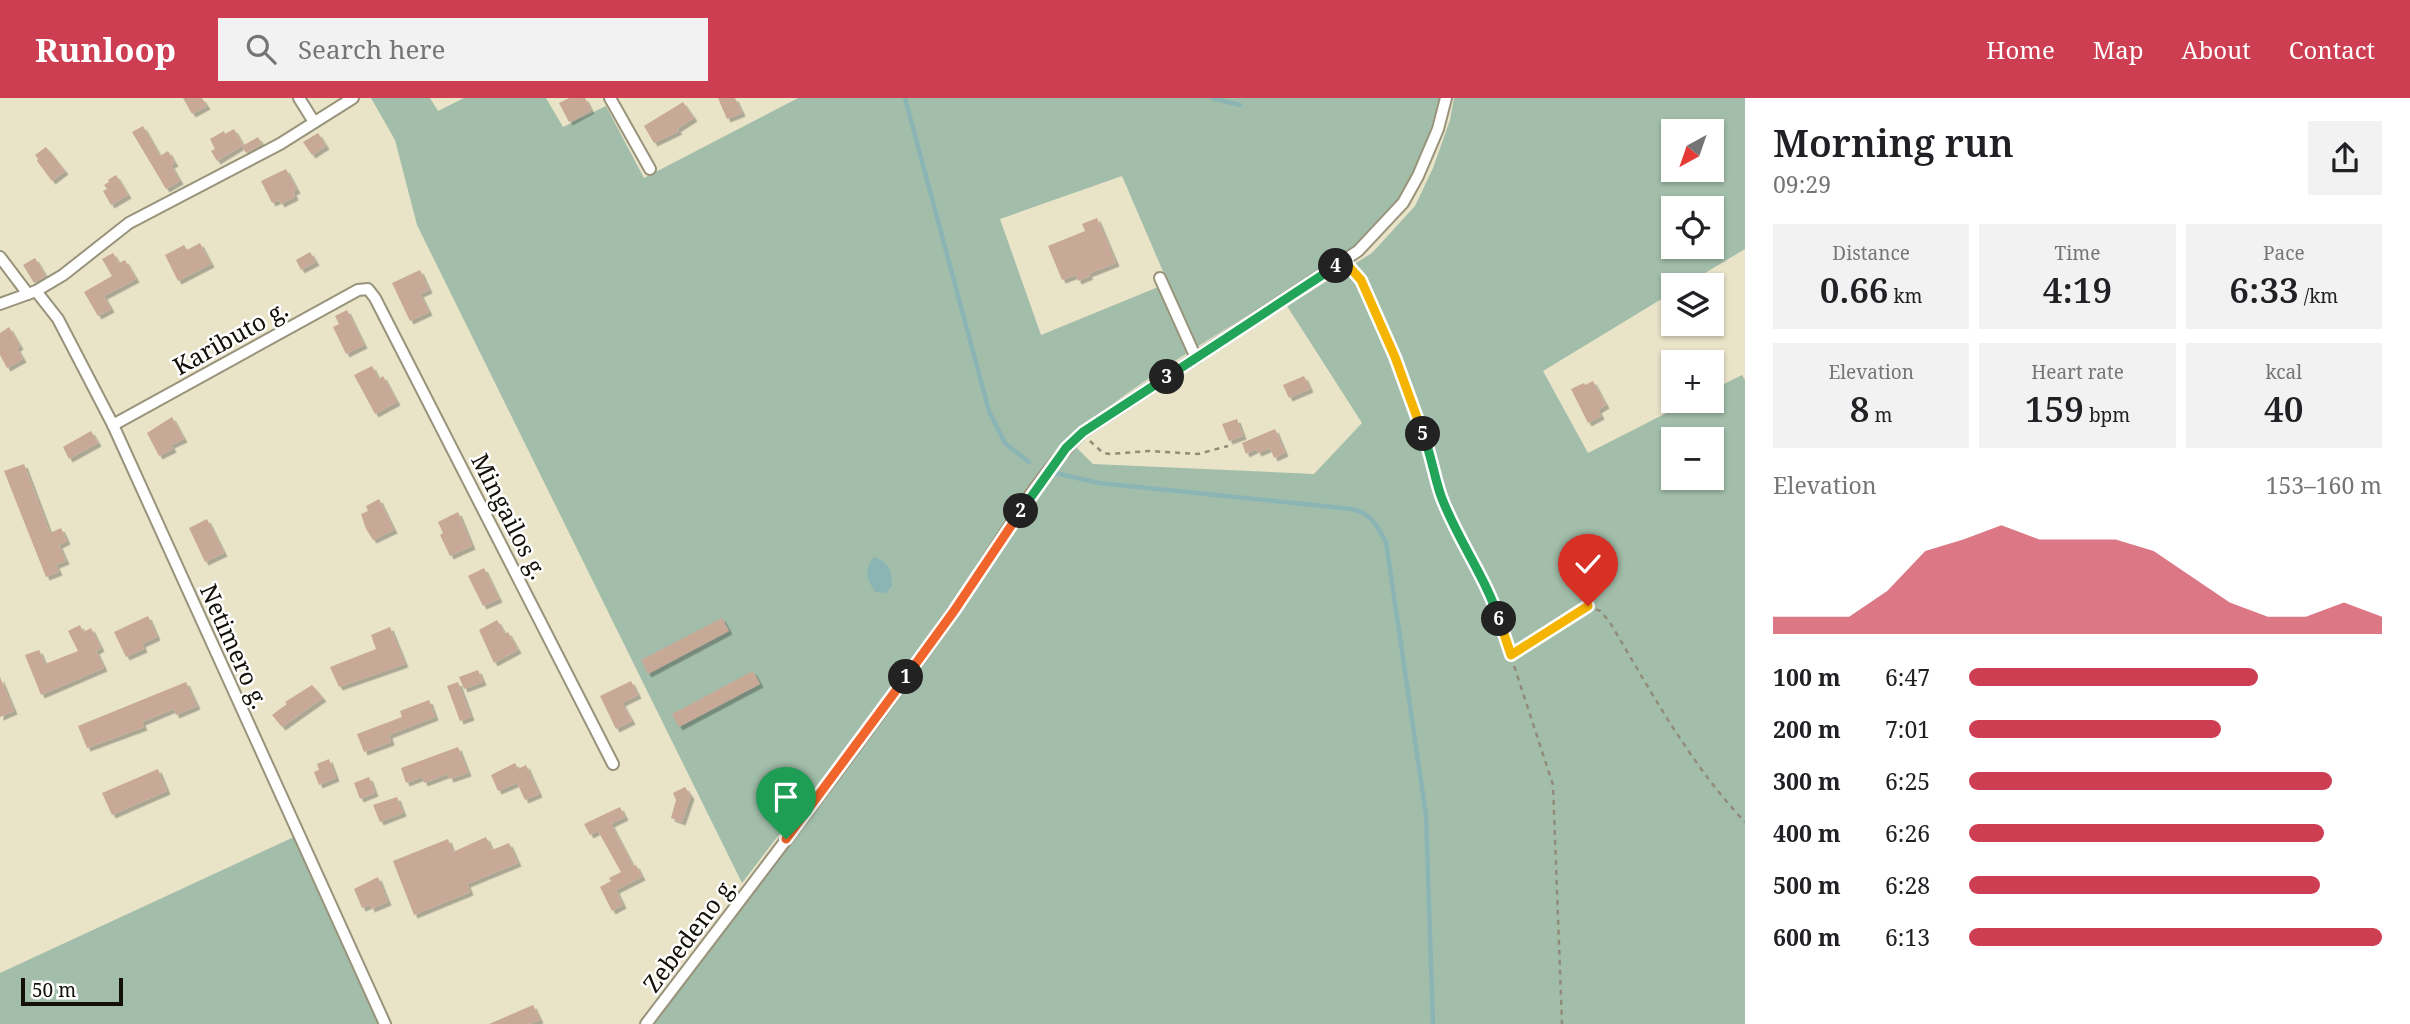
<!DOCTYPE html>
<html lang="en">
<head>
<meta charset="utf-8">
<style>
	:root { --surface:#fff; --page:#f2f2f2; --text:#202124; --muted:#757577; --accent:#ce3e52 }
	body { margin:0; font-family:"Noto Serif",serif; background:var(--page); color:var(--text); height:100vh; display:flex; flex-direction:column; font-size:26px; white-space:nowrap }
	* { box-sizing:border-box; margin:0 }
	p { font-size:23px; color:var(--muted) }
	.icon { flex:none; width:38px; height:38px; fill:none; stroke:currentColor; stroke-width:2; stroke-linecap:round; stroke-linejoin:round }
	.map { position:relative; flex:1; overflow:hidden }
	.sheet { display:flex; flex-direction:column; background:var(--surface); width:665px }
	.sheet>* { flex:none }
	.needle { width:46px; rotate:220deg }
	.tools { position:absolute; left:1661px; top:21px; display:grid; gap:14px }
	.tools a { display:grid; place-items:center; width:63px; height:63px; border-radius:0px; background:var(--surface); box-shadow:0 2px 5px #0004; font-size:35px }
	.scale { position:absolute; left:21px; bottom:18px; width:102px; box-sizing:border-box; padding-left:7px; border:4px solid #131008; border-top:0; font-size:19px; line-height:24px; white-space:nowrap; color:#131008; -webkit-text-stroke:5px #fff; paint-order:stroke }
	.pin { position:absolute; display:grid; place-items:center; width:60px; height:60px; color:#fff; margin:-72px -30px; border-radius:50% 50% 50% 0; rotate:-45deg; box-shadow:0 0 7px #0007 }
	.pin .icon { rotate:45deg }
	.km { position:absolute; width:35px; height:35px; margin:-18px; border-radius:50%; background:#222; color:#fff; font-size:19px; line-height:35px; text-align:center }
	.round { display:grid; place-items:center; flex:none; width:74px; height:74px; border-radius:0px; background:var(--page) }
	.overview { display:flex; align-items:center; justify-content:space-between; height:119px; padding:0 28px }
	h1 { font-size:38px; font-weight:600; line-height:52px }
	.stats { display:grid; grid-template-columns:repeat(3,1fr); gap:10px; height:119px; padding:7px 28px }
	.stats div { display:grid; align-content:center; border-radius:0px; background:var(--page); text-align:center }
	.stats b { font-size:35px; font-weight:600 }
	.stats small { font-size:19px; font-weight:400 }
	.stats p { font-size:19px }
	.chart { height:196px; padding:14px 28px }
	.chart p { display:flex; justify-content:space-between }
	.chart svg { width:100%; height:126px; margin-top:7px; fill:var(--accent); opacity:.7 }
	ul { padding:0 28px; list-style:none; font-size:23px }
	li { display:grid; grid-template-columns:112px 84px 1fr; align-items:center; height:52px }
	li i { height:18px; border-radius:9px; background:var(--accent) }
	header { display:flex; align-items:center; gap:42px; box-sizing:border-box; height:98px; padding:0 35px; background:var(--accent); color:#fff }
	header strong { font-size:33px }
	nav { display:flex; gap:38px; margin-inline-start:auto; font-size:24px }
	.search { width:490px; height:63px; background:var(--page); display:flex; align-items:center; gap:18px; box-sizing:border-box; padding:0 24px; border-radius:0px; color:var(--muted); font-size:26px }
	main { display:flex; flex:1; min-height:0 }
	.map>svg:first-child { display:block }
	.green { fill:#a2beaa; fill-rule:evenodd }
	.water { fill:#8bb4b4 }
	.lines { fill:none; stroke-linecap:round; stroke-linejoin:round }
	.stream { stroke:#8bb4b4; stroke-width:4.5 }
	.building { fill:#c8a997; filter:url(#shadow) }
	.street-casing { stroke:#99937b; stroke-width:14 }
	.path { stroke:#918c79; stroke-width:2.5; stroke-dasharray:5 5; stroke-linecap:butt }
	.street { stroke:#fff; stroke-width:10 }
	.split-1-casing { stroke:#fff; stroke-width:14 }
	.split-2-casing { stroke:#fff; stroke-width:14 }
	.split-3-casing { stroke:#fff; stroke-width:14 }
	.split-4-casing { stroke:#fff; stroke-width:14 }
	.split-5-casing { stroke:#fff; stroke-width:14 }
	.split-6-casing { stroke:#fff; stroke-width:14 }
	.split-7-casing { stroke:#fff; stroke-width:14 }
	.split-1 { stroke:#f0652b; stroke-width:9 }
	.split-2 { stroke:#f0652b; stroke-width:9 }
	.split-3 { stroke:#22a559; stroke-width:9 }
	.split-4 { stroke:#22a559; stroke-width:9 }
	.split-5 { stroke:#f5b400; stroke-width:9 }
	.split-6 { stroke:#22a559; stroke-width:9 }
	.split-7 { stroke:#f5b400; stroke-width:9 }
	.labels { text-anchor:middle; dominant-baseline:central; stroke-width:5; stroke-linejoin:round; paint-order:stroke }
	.street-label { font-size:24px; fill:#131008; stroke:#fff }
</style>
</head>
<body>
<header>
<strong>Runloop</strong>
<div class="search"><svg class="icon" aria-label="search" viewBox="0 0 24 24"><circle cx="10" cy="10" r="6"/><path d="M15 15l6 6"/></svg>Search here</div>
<nav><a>Home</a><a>Map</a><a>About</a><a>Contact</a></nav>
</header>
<main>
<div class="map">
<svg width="1745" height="926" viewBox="0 0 1745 926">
	<defs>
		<filter id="shadow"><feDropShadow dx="3.5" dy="3.5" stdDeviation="0" flood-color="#0004"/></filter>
	</defs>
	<rect width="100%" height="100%" fill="#e9e3c8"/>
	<!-- green -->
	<g class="green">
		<path d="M371,0h59l8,13 26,-13h82l17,29 43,-21 38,72 154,-80h641c-11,47 -28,93 -62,130 -25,27 -62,45 -92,64 -70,44 -143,86 -206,138 -53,43 -83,110 -121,164 -67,100 -144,194 -216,289l-325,-658 -22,-85zM1122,78l46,107 -127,52 -41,-116z"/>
		<path d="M1454,0h291v151l-60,36h-12v7l-130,79 45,82 102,-52h22v-11l30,-15 3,5v644h-1093l294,-392 109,-159 21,-26 17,17 221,10 48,-51 -75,-117 85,-53 43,-47 18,-38 17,-48zM1673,33h39v39h-39zM1673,110h39v39h-39zM1673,341h39v39h-39z"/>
		<polygon points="294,739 378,926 0,926 0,875"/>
	</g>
	<!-- water -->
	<path class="water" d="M874,459c16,6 17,13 18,29l-6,7 -11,-1c-8,-13 -12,-22 -1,-35z"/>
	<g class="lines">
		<!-- stream -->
		<g class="stream">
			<polyline points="905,0 989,313 1005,345 1029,364"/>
			<polyline points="1212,0 1240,7"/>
			<path d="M1055,375l44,10 253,26c19,4 25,17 34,33l40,273 7,209"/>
		</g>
	</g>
	<!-- building -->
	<g class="building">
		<polygon points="183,0 202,0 207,8 192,16"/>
		<polygon points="569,0 585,0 591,12 569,24 559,5"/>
		<polygon points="718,0 735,0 742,15 727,21"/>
		<polygon points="683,4 694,20 677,31 679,33 654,45 644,28"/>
		<polygon points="143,28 160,58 168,53 175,65 171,67 180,83 166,91 132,34"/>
		<polygon points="234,31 243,47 217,63 211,53 215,51 210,41 224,33 225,36"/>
		<polygon points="318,35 326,48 312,57 303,44"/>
		<polygon points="258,39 262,46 246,55 242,48"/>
		<polygon points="46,49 65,73 52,83 37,63 38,61 35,57"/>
		<polygon points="286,71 297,92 293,94 295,99 281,106 279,102 272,105 261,83"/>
		<polygon points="116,77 128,97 111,107 103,93 107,91 104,87 109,84 108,82"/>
		<polygon points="1097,120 1116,165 1088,176 1090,178 1078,183 1076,177 1062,182 1048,148 1085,133 1082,126"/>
		<polygon points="200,145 211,166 178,183 165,157 184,147 187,152"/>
		<polygon points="310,154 316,164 301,172 296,162"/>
		<polygon points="113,155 119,165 125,162 136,181 104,198 111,211 98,218 84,194 112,178 102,161"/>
		<polygon points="35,160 46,178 34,185 23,167"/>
		<polygon points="420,172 429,192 420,196 429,214 410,223 392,185"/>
		<polygon points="347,212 364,247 346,256 333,229 339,226 335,218"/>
		<polygon points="9,229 20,248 17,250 23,261 7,270 0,257 0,235"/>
		<polygon points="372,268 379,281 383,278 397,304 375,316 354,277"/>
		<polygon points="1304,278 1310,291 1289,300 1283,287"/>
		<polygon points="1593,283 1606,307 1598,312 1601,318 1588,325 1571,291 1584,285 1585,287"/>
		<polygon points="172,319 184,341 171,347 173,351 159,358 147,335"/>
		<polygon points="1237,321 1243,338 1229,343 1222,326"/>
		<polygon points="1275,331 1285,355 1274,360 1270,350 1258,355 1256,351 1246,356 1242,345"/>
		<polygon points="91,333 98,345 69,361 63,349"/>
		<polygon points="24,366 50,435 61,430 67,443 59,447 66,463 56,467 59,474 46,479 4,373"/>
		<polygon points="379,401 394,432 373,442 366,431 361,416 368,413 366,408"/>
		<polygon points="458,414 472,448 450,458 440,437 443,435 438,424"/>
		<polygon points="207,421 224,455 205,464 189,430"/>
		<polygon points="484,470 499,501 483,508 468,478"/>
		<polygon points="148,518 157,539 142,546 144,551 126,559 114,534"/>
		<polygon points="722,520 729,533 648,576 641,562"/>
		<polygon points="497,522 505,536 508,534 518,552 494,565 479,532"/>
		<polygon points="80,527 83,534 91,530 101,550 96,553 104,570 41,597 25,557 39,552 45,566 78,553 68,533"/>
		<polygon points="390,529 405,566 339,589 330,569 376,551 371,537"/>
		<polygon points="478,572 483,584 464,591 459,579"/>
		<polygon points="753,573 760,586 679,629 672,616"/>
		<polygon points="0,579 14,613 0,619"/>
		<polygon points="631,583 638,597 622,605 632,623 616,631 600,598"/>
		<polygon points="186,584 197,608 176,617 173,611 142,624 144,629 87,650 78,628"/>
		<polygon points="458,584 471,619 460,623 447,588"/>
		<polygon points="312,587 323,600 282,629 272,617 287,606 285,604"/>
		<polygon points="429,602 435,619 389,637 391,644 364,654 357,636 402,619 400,613"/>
		<polygon points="458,649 468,675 450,681 448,676 424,685 422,679 406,685 401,670"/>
		<polygon points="329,661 336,680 319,687 314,674 319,672 317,666"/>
		<polygon points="515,665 518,671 526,667 539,696 525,702 517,685 498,693 491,677"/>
		<polygon points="158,671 167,693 112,717 102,695"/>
		<polygon points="369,679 375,695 360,701 354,685"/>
		<polygon points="685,689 691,698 682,724 671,720 676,702 673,695"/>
		<polygon points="397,699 403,715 380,724 373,707"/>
		<polygon points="620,709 625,719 611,726 633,768 636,767 642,779 616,792 623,807 612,813 600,789 611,783 609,780 621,774 598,733 590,737 584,726"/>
		<polygon points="486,739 492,752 509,745 518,765 467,786 470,794 414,817 393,763 448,741 453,754"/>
		<polygon points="378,779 388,804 371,811 370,807 362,810 354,791"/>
		<polygon points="533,907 540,922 529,926 489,926"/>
	</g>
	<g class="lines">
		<defs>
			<g id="street">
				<polyline points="299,0 314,24"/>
				<polyline points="610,0 650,71"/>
				<polyline points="0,159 28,196"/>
				<polyline points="1160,180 1196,260"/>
				<polyline points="36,193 58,221 113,327 385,926"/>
				<polyline points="0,206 36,193 63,177 129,125 280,46 353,0"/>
				<polyline points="113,327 358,192 368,191 375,200 613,666"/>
				<path d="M646,926c104,-136 208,-272 307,-412 43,-59 76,-129 130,-180l275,-181 45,-48 15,-27 20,-47 8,-31"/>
			</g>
		</defs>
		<!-- street casing -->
		<use href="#street" class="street-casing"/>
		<!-- path -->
		<g class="path">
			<polyline points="1352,172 1361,182 1395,259 1426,343 1441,398 1468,458 1491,497 1553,687 1562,926"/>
			<polyline points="1090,343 1103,355 1110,356 1150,353 1198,356 1228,348"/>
			<path d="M1511,557l68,-45 9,-4 12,5 9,10c42,70 80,142 136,201"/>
		</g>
		<!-- street -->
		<use href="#street" class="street"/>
	</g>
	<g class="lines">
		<defs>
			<polyline id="split-1" points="786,741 906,579"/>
			<polyline id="split-2" points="906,579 954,513 1021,413"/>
			<polyline id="split-3" points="1021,413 1066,350 1083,334 1167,279"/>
			<polyline id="split-4" points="1167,279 1336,168"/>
			<polyline id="split-5" points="1336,168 1344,163 1361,182 1395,259 1423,336"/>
			<path id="split-6" d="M1423,336c8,20 11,42 18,62 16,43 44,80 58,123"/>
			<polyline id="split-7" points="1499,521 1511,557 1588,508"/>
		</defs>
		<!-- split-1 casing -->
		<use href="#split-1" class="split-1-casing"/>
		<!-- split-2 casing -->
		<use href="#split-2" class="split-2-casing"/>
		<!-- split-3 casing -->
		<use href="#split-3" class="split-3-casing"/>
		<!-- split-4 casing -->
		<use href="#split-4" class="split-4-casing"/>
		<!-- split-5 casing -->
		<use href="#split-5" class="split-5-casing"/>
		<!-- split-6 casing -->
		<use href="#split-6" class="split-6-casing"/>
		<!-- split-7 casing -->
		<use href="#split-7" class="split-7-casing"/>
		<!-- split-1 -->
		<use href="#split-1" class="split-1"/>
		<!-- split-2 -->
		<use href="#split-2" class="split-2"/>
		<!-- split-3 -->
		<use href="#split-3" class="split-3"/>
		<!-- split-4 -->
		<use href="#split-4" class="split-4"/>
		<!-- split-5 -->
		<use href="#split-5" class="split-5"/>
		<!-- split-6 -->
		<use href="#split-6" class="split-6"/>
		<!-- split-7 -->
		<use href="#split-7" class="split-7"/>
	</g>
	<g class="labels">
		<!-- street labels -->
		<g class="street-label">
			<text transform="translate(230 239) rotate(-29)">Kaributo g.</text>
			<text transform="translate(510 418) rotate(63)">Mingailos g.</text>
			<text transform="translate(235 548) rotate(66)">Netimero g.</text>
			<text transform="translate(689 836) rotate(-53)">Zebedeno g.</text>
		</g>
	</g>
</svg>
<div class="tools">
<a><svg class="needle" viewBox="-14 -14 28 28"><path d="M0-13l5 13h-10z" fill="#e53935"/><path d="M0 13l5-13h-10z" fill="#757577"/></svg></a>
<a><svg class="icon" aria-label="locate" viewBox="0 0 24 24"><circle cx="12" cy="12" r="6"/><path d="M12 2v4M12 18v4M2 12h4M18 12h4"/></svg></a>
<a><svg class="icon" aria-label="layers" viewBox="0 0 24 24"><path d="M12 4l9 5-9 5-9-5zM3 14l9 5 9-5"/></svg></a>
<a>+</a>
<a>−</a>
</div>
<div class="scale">50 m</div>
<div class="pin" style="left:786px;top:741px;background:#1e9e55"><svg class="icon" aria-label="arrive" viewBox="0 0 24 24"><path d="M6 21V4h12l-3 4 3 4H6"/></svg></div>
<div class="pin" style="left:1588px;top:508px;background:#d93025"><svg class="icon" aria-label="check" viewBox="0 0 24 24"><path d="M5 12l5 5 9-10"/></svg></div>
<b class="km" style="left:906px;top:579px">1</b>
<b class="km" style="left:1021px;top:413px">2</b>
<b class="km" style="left:1167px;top:279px">3</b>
<b class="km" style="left:1336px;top:168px">4</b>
<b class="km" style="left:1423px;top:336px">5</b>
<b class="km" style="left:1499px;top:521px">6</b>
</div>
<section class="sheet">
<div class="overview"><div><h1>Morning run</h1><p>09:29</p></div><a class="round"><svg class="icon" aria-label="share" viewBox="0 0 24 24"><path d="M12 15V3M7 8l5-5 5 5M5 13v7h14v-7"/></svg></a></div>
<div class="stats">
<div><p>Distance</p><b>0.66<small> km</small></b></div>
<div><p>Time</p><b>4:19</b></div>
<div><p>Pace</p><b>6:33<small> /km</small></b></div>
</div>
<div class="stats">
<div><p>Elevation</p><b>8<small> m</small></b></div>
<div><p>Heart rate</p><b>159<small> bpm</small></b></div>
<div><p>kcal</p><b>40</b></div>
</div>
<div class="chart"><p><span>Elevation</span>153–160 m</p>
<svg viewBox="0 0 160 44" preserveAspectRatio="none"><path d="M0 44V38L10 38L20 38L30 29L40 15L50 11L60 6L70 11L80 11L90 11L100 15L110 24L120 33L130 38L140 38L150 33L160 38V44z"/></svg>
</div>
<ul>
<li><b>100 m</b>6:47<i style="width:70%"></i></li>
<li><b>200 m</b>7:01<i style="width:61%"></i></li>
<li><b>300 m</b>6:25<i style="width:88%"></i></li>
<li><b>400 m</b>6:26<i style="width:86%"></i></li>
<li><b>500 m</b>6:28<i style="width:85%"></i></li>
<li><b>600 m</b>6:13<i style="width:100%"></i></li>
</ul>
</section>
</main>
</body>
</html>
